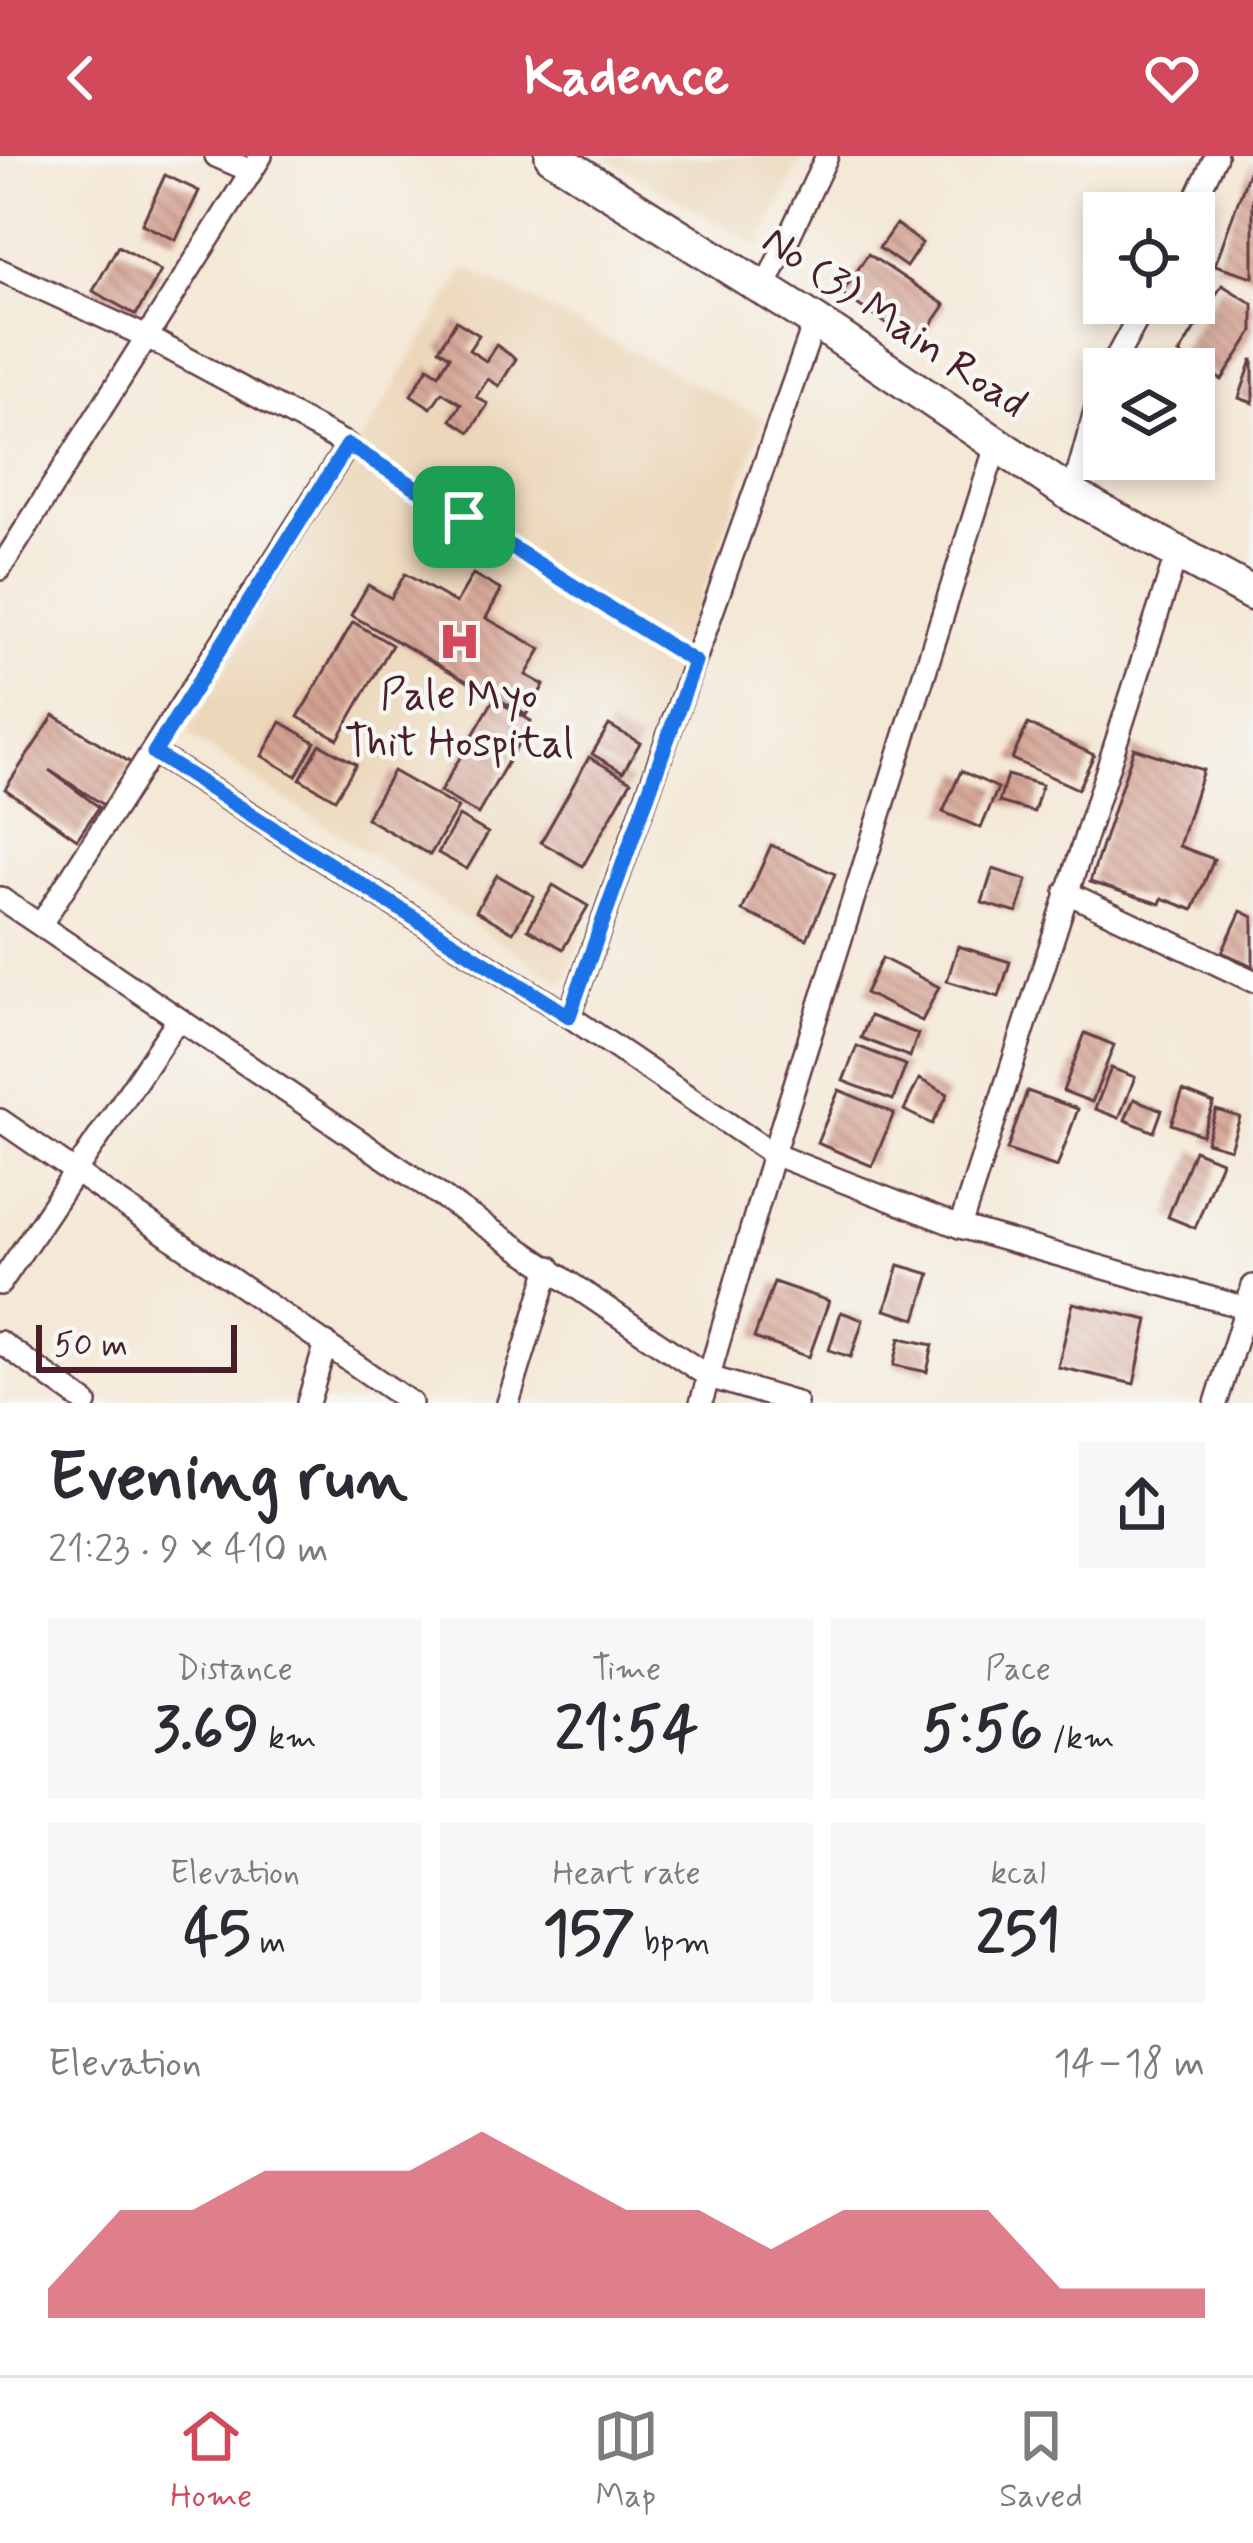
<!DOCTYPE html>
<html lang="en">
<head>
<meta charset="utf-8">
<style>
	:root { --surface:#fff; --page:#f7f7f7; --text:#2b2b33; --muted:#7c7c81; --line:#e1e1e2; --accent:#d1495b }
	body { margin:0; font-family:Mynerve,sans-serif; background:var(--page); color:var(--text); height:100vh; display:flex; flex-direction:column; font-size:45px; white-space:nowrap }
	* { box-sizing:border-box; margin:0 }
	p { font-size:39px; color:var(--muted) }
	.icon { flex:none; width:66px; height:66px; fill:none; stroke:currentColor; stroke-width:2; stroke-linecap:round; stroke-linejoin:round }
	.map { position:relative; height:1247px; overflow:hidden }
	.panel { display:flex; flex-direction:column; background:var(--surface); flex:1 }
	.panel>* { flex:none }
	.controls { position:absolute; left:1083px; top:36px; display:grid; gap:24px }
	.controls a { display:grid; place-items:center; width:132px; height:132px; border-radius:0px; background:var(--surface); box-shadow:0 6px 18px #0003; font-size:60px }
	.scale { position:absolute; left:36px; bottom:30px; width:201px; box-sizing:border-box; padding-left:12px; border:6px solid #4a1f2b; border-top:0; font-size:33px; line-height:42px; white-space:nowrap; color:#4a1f2b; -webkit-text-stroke:9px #f6f6f2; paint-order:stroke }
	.pin { position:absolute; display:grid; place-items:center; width:102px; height:102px; color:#fff; margin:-51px; border-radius:24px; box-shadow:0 6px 18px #0006 }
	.round { display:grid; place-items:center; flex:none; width:126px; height:126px; border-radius:0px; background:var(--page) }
	.head { display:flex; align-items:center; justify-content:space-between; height:204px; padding:0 48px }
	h1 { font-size:66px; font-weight:800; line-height:90px }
	.stats { display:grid; grid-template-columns:repeat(3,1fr); gap:18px; height:204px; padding:12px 48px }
	.stats div { display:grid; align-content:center; border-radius:0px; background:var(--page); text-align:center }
	.stats b { font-size:60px; font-weight:800 }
	.stats small { font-size:33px; font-weight:400 }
	.stats p { font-size:33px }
	.chart { height:336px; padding:24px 48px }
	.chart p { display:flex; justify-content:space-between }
	.chart svg { width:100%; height:216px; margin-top:12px; fill:var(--accent); opacity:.7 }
	header { display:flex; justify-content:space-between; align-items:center; height:156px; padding:0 48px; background:var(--accent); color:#fff; font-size:54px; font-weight:800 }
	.dock { display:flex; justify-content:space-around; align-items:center; height:168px; border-top:3px solid var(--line); background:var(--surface); font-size:33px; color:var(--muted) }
	.dock a { display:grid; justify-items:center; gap:6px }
	.dock .active { color:var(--accent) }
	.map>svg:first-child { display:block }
	.built { fill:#ecd7ba }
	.building { fill:url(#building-back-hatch) }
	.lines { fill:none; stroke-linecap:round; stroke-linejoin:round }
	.lane-casing { stroke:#643d45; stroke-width:15 }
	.street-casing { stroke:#643d45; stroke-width:26 }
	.primary-casing { stroke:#643d45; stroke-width:38 }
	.lane { stroke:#fff; stroke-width:10 }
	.street { stroke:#fff; stroke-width:21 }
	.primary { stroke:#fff; stroke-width:33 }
	.route-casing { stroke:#fff; stroke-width:24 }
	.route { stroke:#1a73e8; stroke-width:15 }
	.labels { text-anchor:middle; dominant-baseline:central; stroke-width:9; stroke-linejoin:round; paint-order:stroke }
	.street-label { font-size:42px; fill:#4a1f2b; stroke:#f6f6f2 }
	.poi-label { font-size:42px; fill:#4a1f2b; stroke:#f6f6f2 }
</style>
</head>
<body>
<header><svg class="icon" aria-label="back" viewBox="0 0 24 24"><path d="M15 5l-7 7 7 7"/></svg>Kadence<svg class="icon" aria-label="heart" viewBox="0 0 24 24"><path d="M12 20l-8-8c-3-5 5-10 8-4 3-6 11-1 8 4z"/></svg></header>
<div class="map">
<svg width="1253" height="1247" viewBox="0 0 1253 1247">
	<defs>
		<pattern id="building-back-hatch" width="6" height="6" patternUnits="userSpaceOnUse" patternTransform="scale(3)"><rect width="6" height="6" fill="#d4a191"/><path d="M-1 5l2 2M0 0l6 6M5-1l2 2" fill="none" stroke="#ae8377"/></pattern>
	</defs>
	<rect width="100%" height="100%" fill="#f6f6f2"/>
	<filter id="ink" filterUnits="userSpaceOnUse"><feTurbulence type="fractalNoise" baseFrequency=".00833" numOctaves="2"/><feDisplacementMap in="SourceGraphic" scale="24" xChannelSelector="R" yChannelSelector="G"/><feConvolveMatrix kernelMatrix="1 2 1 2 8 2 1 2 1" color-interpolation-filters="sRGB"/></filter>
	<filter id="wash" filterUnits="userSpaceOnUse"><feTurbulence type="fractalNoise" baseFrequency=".004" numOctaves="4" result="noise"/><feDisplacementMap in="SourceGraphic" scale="48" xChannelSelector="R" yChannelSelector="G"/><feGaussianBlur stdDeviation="2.7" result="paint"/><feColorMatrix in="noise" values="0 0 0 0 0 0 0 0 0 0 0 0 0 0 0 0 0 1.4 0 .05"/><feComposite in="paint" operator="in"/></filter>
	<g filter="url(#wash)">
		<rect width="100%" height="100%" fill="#f4e8d6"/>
		<!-- built -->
		<g class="built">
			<polygon points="604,0 803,0 758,90"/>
			<polygon points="466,111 764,263 564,828 187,578"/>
		</g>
		<g id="blocks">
			<!-- building -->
			<g class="building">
				<polygon points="1253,4 1253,121 1215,109"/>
				<polygon points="165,19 199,35 176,84 142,68"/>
				<polygon points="896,68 922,87 906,111 879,92"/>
				<polygon points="118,90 161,115 136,159 93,135"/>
				<polygon points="868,98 945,149 918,189 842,138"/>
				<polygon points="1222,129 1253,148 1253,175 1222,224 1179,198"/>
				<polygon points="456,165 479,179 469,194 486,205 496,189 516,203 499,230 488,223 476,241 488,248 470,276 451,264 461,248 442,236 431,252 411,239 428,211 439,218 450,200 439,193"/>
				<polygon points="1252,204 1253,204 1253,247 1239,242"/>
				<polygon points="405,418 456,447 473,418 501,434 486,462 541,493 526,519 544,529 526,559 351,459 368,429 391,442"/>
				<polygon points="353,466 392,489 338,583 298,561"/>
				<polygon points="494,543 531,565 478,658 440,636"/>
				<polygon points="54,559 131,607 104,649 49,614 99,651 77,683 5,633"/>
				<polygon points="281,566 315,586 296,620 262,600"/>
				<polygon points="1028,568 1094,599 1078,633 1012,603"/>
				<polygon points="609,569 640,587 623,616 592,598"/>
				<polygon points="320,588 356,608 335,643 300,623"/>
				<polygon points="1134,592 1203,614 1179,690 1214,703 1193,754 1162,742 1160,748 1090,726"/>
				<polygon points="589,601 631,625 583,710 541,686"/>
				<polygon points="393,615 458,652 430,699 366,662"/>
				<polygon points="961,615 998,632 981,672 943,656"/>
				<polygon points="1007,619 1042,629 1034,656 999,646"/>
				<polygon points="459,660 488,677 467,713 438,697"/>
				<polygon points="771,689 835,718 807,783 742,755"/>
				<polygon points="993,713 1027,724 1017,757 982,747"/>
				<polygon points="497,719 534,740 513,776 476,755"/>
				<polygon points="553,729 588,750 563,793 528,773"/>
				<polygon points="1241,755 1253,761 1253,810 1222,796"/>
				<polygon points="958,790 1010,806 999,841 947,825"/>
				<polygon points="882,802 939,831 922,865 865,837"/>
				<polygon points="870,860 918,878 910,901 861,882"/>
				<polygon points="1085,877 1114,889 1092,946 1063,935"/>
				<polygon points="857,890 906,909 893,944 843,925"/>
				<polygon points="1111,912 1135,921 1119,962 1095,953"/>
				<polygon points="919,923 948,938 932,968 904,954"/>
				<polygon points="839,934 894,957 872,1010 817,987"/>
				<polygon points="1027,935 1078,953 1057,1011 1007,994"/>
				<polygon points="1183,935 1214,947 1202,979 1171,968"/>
				<polygon points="1134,943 1162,954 1154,976 1125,964"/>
				<polygon points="1216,954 1240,961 1230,993 1206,986"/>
				<polygon points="1194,994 1221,1005 1195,1072 1168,1061"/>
				<polygon points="899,1109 930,1118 916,1163 885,1154"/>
				<polygon points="774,1126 829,1145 809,1201 754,1182"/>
				<polygon points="1073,1147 1148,1164 1134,1228 1058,1211"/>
				<polygon points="841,1156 863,1164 851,1201 829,1194"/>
				<polygon points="900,1182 933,1189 927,1216 894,1209"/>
			</g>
		</g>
	</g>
	<g filter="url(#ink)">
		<use href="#blocks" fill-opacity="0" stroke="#643d45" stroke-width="3"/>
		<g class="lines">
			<defs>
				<polyline id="lane" points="348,289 695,506"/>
				<g id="street">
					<polyline points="216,0 251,15"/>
					<polyline points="1189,57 1216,0"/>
					<polyline points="0,114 147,181 348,289 41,768"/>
					<polyline points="764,133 827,0"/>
					<polyline points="1110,213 1146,147"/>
					<polyline points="1072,339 1104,223"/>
					<polyline points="0,413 261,0"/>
					<polyline points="154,597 569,860 773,998 960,1071 1246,1152"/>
					<polyline points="1066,736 1253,825"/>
					<polyline points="0,742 709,1221 796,1247"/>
					<polyline points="569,860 815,165"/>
					<polyline points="0,964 411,1247"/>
					<polyline points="960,1071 1177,397"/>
					<polyline points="0,1128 178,863"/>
					<polyline points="0,1186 86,1247"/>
					<polyline points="308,1247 326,1187"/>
					<polyline points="508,1247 550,1111"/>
					<polyline points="701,1247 773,998 996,290"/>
					<polyline points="1216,1247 1253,1130"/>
				</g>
				<polyline id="primary" points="552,0 815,165 1072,339 1253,438"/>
			</defs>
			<!-- lane casing -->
			<use href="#lane" class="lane-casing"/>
			<!-- street casing -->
			<use href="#street" class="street-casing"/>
			<!-- primary casing -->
			<use href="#primary" class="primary-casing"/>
			<!-- lane -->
			<use href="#lane" class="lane"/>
			<!-- street -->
			<use href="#street" class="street"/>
			<!-- primary -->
			<use href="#primary" class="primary"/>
		</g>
	</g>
	<g class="lines" filter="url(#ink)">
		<defs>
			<polygon id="route" points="348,289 695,506 569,860 154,597"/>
		</defs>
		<!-- route casing -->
		<use href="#route" class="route-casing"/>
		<!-- route -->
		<use href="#route" class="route"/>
	</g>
	<!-- icons -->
	<defs>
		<symbol id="hospital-bare" viewBox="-9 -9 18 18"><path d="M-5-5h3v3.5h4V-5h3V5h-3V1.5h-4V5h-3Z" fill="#d1495b" stroke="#f6f6f2" stroke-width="2.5" paint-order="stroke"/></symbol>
	</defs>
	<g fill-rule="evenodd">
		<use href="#hospital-bare" x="430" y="456" width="59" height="59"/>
	</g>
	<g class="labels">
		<!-- street labels -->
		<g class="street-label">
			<text transform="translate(894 167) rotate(34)">No (3) Main Road</text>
		</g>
		<!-- poi labels -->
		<g class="poi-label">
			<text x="459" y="540">Pale Myo<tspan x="459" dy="48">Thit Hospital</tspan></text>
		</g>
	</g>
</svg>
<div class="controls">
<a><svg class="icon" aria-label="locate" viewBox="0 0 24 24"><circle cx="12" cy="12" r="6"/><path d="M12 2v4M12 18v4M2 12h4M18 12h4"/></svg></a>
<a><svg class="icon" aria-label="layers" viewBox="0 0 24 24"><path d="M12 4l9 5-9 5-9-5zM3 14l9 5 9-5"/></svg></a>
</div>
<div class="scale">50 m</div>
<div class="pin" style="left:464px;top:361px;background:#1e9e55"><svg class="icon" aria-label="arrive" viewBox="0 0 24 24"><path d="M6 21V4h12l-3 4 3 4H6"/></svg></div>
</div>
<section class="panel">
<div class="head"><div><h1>Evening run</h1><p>21:23 · 9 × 410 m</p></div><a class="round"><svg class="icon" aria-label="share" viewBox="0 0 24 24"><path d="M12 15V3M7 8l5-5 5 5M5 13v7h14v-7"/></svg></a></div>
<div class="stats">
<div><p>Distance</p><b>3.69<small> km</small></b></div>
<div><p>Time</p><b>21:54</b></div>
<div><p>Pace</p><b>5:56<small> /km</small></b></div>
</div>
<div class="stats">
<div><p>Elevation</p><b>45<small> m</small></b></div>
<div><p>Heart rate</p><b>157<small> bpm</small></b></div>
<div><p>kcal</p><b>251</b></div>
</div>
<div class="chart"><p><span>Elevation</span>14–18 m</p>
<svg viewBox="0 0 160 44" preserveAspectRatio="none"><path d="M0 44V38L10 22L20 22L30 14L40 14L50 14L60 6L70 14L80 22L90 22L100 30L110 22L120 22L130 22L140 38L150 38L160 38V44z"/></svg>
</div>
</section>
<nav class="dock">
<a class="active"><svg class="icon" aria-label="home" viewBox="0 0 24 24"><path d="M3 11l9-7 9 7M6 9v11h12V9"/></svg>Home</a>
<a><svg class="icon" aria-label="map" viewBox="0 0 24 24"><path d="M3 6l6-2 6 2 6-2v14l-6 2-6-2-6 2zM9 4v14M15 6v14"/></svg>Map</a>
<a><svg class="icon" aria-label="saved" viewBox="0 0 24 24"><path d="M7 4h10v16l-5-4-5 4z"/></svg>Saved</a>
</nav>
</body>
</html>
